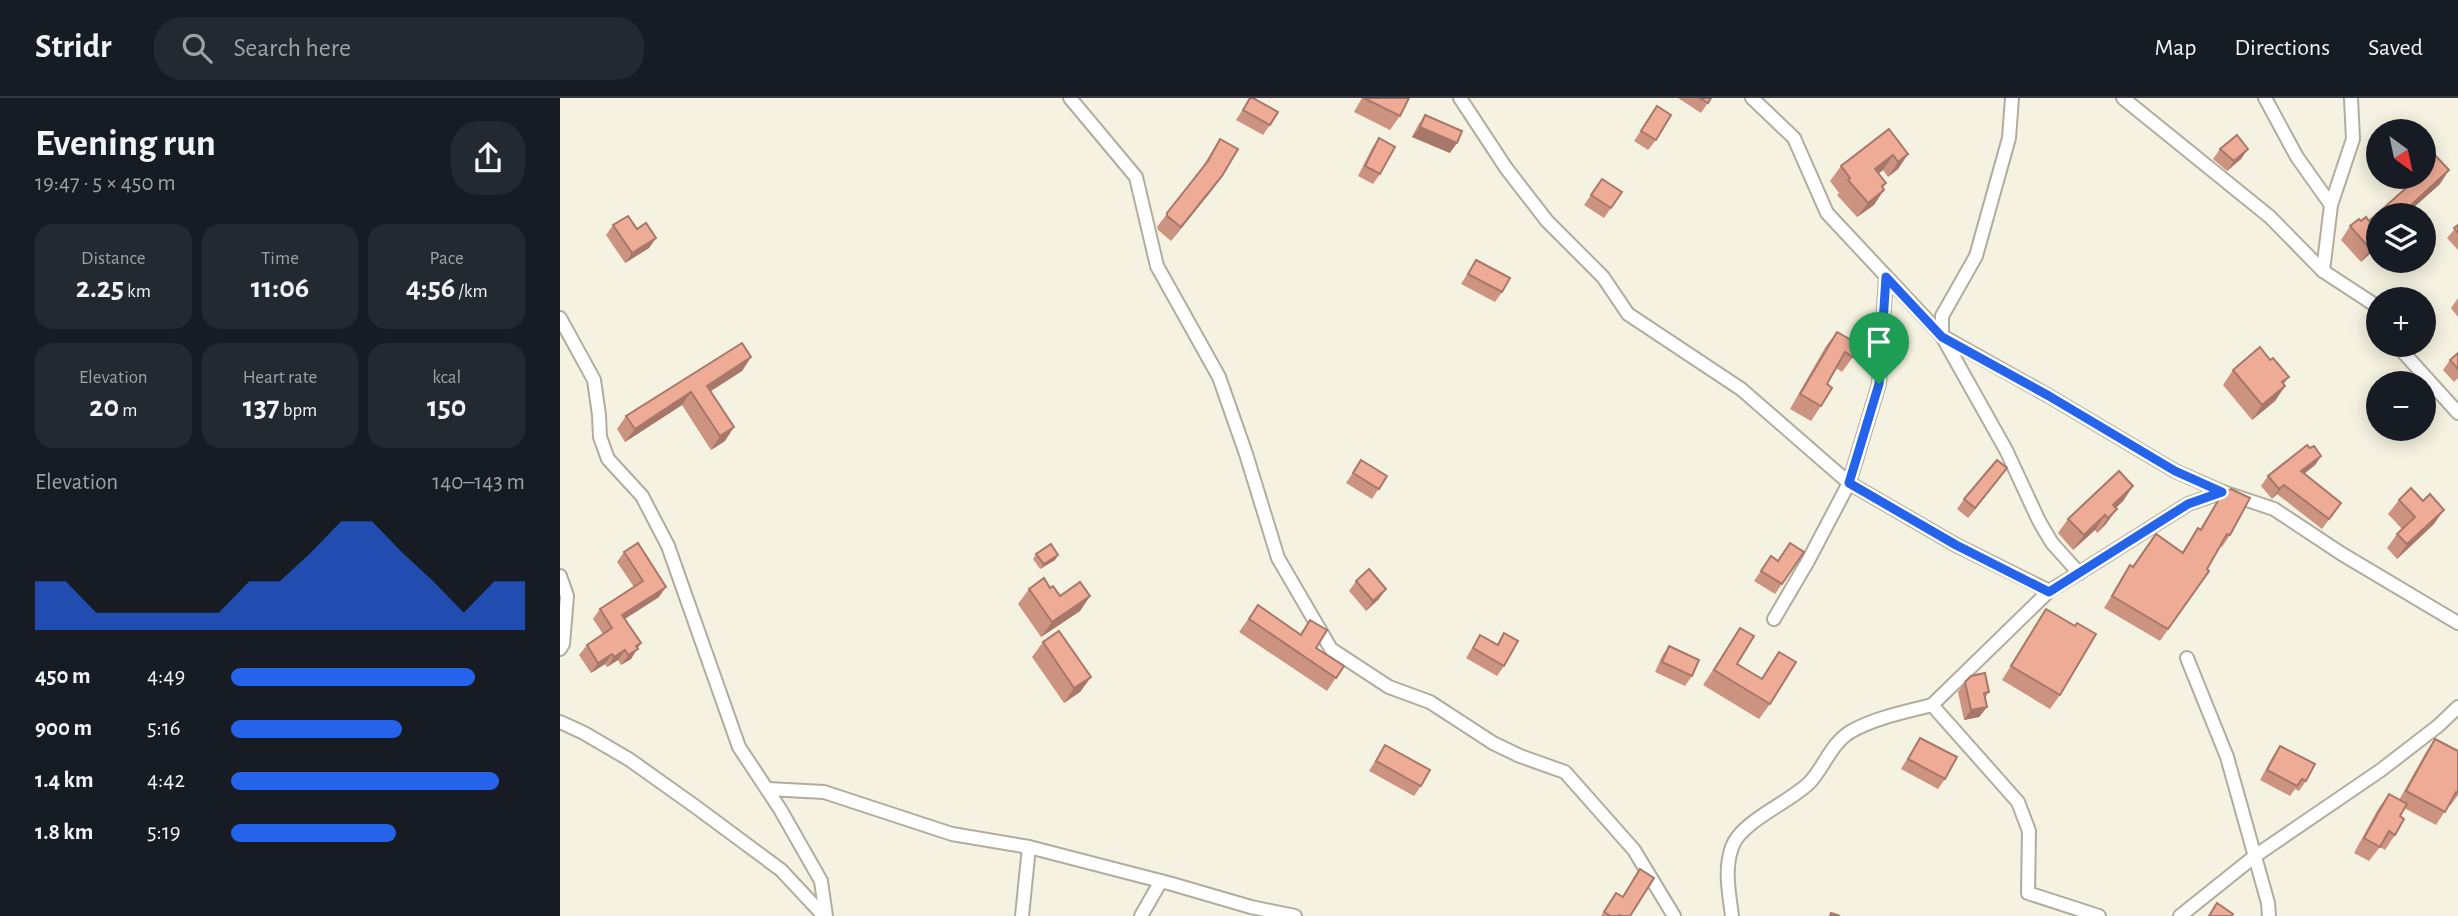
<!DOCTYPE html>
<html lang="en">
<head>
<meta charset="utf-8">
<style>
	:root { --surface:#171b24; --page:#242831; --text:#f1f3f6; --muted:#9ea1a6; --line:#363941; --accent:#2563eb }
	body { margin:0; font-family:"Alegreya Sans",sans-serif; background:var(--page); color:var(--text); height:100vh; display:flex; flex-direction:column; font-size:26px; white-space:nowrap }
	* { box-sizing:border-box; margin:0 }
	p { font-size:23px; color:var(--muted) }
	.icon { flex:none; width:38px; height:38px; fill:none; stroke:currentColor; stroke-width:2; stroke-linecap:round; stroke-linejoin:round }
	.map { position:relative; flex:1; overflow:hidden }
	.details { display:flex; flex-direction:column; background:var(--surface); width:560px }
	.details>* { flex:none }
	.needle { width:46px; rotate:147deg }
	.fabs { position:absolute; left:1806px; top:21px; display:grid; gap:14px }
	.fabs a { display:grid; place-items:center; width:70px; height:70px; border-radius:50%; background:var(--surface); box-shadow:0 4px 18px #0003; font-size:35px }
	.pin { position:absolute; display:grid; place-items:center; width:60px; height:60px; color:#fff; margin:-72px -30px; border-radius:50% 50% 50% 0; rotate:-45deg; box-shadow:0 0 7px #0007 }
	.pin .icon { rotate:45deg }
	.round { display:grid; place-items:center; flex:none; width:74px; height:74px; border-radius:28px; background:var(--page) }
	.overview { display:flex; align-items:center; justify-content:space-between; height:119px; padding:0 35px }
	h1 { font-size:38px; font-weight:700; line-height:52px }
	.figures { display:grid; grid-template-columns:repeat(3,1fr); gap:10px; height:119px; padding:7px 35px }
	.figures div { display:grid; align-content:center; border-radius:18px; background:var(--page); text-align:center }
	.figures b { font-size:30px; font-weight:700 }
	.figures small { font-size:19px; font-weight:400 }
	.figures p { font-size:19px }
	.chart { height:196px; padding:14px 35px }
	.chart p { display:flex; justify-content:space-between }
	.chart svg { width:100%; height:126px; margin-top:7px; fill:var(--accent); opacity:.7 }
	ul { padding:0 35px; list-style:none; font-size:23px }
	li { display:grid; grid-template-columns:112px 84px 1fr; align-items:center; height:52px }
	li i { height:18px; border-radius:9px; background:var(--accent) }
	header { display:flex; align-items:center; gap:42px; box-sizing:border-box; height:98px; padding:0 35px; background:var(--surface); border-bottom:2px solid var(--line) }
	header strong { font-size:33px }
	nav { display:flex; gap:38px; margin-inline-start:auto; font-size:24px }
	.search { width:490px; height:63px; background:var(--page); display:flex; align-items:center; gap:18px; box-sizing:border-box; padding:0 24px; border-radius:28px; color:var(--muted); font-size:26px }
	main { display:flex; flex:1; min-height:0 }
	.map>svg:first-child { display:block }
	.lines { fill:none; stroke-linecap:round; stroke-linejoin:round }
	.street-casing { stroke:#b1ad9e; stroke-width:16 }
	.street { stroke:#fff; stroke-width:12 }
	.wall { fill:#cd9381 }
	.shaded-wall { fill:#a77869 }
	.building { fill:#eeab96; stroke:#a77869; stroke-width:2 }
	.route-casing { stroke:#fff; stroke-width:14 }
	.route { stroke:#2563eb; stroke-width:9 }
</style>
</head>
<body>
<header>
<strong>Stridr</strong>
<div class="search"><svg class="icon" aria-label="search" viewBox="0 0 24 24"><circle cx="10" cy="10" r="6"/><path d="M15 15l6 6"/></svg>Search here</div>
<nav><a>Map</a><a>Directions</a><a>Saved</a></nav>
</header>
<main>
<section class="details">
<div class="overview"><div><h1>Evening run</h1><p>19:47 · 5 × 450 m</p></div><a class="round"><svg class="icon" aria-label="share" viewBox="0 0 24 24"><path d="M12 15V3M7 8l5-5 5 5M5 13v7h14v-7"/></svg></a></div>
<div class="figures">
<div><p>Distance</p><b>2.25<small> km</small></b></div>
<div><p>Time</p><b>11:06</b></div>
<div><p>Pace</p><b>4:56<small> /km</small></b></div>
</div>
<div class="figures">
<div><p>Elevation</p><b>20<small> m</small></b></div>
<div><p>Heart rate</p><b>137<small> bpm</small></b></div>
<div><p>kcal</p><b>150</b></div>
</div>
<div class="chart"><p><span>Elevation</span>140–143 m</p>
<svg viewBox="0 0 160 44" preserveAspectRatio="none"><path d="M0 44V27L10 27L20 38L30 38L40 38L50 38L60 38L70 27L80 27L90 17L100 6L110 6L120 17L130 27L140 38L150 27L160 27V44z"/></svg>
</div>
<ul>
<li><b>450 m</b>4:49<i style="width:83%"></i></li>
<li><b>900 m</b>5:16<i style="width:58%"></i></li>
<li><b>1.4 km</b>4:42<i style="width:91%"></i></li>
<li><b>1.8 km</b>5:19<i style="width:56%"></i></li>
</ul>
</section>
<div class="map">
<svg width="1898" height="818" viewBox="0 0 1898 818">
	<rect width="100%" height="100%" fill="#f6f2e1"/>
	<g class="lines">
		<defs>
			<g id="street">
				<polyline points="510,0 576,79 597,168 659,279 686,356 718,460 771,551 829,589 870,604 933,645 960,658 1005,674 1074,752 1114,818"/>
				<polyline points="900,0 946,70 987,123 1043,179 1068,216 1181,291 1289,385 1396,447 1489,493"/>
				<polyline points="1192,0 1234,40 1267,115 1382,238 1446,352 1479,423 1492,445 1519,475 1489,493 1372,607 1458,704 1469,733 1468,795 1539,818"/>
				<polyline points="1452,0 1449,40 1416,158 1382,218 1382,238 1489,298 1615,373 1663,394"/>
				<polyline points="1563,0 1710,119 1763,173"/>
				<polyline points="1705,0 1737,59 1771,107"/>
				<polyline points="1791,0 1793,41 1771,107 1763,173 1818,209"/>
				<polyline points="0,220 34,282 39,317 40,339 48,361 82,398 108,448 179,649 220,711 261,783 266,818"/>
				<polyline points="1840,247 1843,254 1898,315"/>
				<polyline points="1519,475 1628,406 1663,394 1714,411 1782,456 1898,525"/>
				<polyline points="0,478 7,498 3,546 0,551"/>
				<polyline points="1214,521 1248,463 1289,385 1319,286 1326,179"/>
				<polyline points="1627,560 1667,659 1708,805 1709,818"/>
				<polyline points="0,624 24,635 70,662 136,709 221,772 264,818"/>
				<polyline points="208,691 264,694 392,736 469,749 612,786 691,809 735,818"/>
				<polyline points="462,818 469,749"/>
				<polyline points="581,818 601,783"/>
				<path d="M1172,818c-3,-24 -8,-46 0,-69 9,-26 59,-45 78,-65 14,-15 21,-38 40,-50 24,-14 55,-20 82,-27"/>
				<polyline points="1620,818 1695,758 1821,672 1878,628 1898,609"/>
			</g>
		</defs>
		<!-- street casing -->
		<use href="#street" class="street-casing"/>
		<!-- street -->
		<use href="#street" class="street"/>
	</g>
	<!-- wall -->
	<g class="wall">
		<polygon points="690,0 710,27 703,37 676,22"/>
		<polygon points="802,0 849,0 840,18 830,32 794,14"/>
		<polygon points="1118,0 1151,0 1141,15"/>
		<polygon points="1097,8 1096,42 1088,52 1074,43"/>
		<polygon points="865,17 890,55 852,39 858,27"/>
		<polygon points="1329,31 1348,56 1338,71 1328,79 1323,72 1318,76 1322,90 1314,107 1297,119 1277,97 1279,95 1270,83 1281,68"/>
		<polygon points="819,40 820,76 813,86 798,78 812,50"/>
		<polygon points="660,41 662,78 611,143 598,132 597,129 641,71"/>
		<polygon points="1660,51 1681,61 1667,73 1653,61"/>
		<polygon points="1851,79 1864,79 1880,86 1853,110 1818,148 1801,164 1781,142 1790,128 1801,123 1809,123 1842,93"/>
		<polygon points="1042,81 1062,94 1044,120 1024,107"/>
		<polygon points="53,127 77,131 96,140 89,150 65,165 46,137"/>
		<polygon points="1898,127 1898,152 1887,140"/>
		<polygon points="916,162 942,194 935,204 901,186"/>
		<polygon points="1898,200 1898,219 1891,210"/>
		<polygon points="1277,234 1293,259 1282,274 1276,270 1267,286 1261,308 1251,323 1230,311 1266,248"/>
		<polygon points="1898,255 1898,280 1894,284 1883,272 1890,262"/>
		<polygon points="191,259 182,273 151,293 165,343 151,352 122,307 65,344 57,331 66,318"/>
		<polygon points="1710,262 1725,288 1715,303 1692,322 1663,287 1673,272"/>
		<polygon points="1750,350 1761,358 1755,367 1744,376 1781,405 1762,431 1717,396 1712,401 1701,388 1708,378"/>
		<polygon points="801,362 827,378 812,401 786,385"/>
		<polygon points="1440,380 1408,420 1397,411 1404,401"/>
		<polygon points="1573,388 1563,403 1556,410 1546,426 1537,435 1535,432 1513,452 1498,435 1508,421"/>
		<polygon points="1663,394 1670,437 1662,449 1660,448 1647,471 1649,473 1600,543 1544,510 1570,467 1573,469 1622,454 1638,430 1640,431"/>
		<polygon points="1839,402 1863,403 1874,426 1837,461 1827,450 1837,436 1842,431 1828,416"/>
		<polygon points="64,454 99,499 65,521 77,550 71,561 61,567 58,562 47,569 45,566 31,575 19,557 27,547 43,536 33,521 40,511 74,489 57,464"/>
		<polygon points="1244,454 1215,496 1194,483 1211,458 1218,463"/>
		<polygon points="476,456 498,457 495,462 480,471 473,461"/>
		<polygon points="796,483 819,501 806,513 789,493"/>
		<polygon points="490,490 500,498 530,498 520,513 481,539 458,506 469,491"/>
		<polygon points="698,507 740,536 750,522 756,550 784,568 767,593 679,534"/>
		<polygon points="1486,511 1515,528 1500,597 1490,611 1442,582"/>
		<polygon points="1180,530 1177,566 1201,581 1219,554 1210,606 1199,621 1143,587"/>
		<polygon points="944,535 944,568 937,578 906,560 920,537 937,546"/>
		<polygon points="483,544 531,579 520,594 504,605 472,559"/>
		<polygon points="1109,548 1132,578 1125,588 1095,574 1102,558"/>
		<polygon points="1405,584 1429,594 1425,600 1427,609 1419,619 1404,622 1398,594"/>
		<polygon points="1360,640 1385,681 1378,691 1341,671"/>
		<polygon points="1875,641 1898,653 1898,697 1890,708 1889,707 1876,727 1844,710 1840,718 1835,737 1825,752 1820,749 1809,763 1794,755 1818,711 1829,696 1839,702 1866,654"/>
		<polygon points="825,647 861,688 854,698 809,673"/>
		<polygon points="1720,648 1746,683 1739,693 1735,691 1730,698 1700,682 1713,658"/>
		<polygon points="1080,771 1070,818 1041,818 1056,795 1062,799"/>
	</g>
	<!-- shaded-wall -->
	<g class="shaded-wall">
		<polygon points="860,29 897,45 890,55 852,39"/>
		<polygon points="1688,51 1681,61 1667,73 1674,63"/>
		<polygon points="1348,56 1338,71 1328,79 1338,64"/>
		<polygon points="1333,57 1323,72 1304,86 1315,71"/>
		<polygon points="1889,72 1880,86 1845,117 1850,108"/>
		<polygon points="662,78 652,92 611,143 621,129"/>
		<polygon points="1326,85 1317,97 1324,92 1314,107 1297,119 1308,105"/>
		<polygon points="96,140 89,150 65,165 72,155"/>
		<polygon points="1818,144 1818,148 1801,164 1810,151"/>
		<polygon points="191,259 182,273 138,301 147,288"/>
		<polygon points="1729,279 1718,293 1725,288 1715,303 1692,322 1702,307 1722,284"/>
		<polygon points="131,294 122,307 65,344 75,331"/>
		<polygon points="174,329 165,343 151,352 160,338"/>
		<polygon points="1761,358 1755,367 1735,383 1741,373"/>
		<polygon points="1447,370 1440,380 1408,420 1415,410"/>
		<polygon points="1724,387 1717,396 1712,401 1719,391"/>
		<polygon points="1573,388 1563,403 1546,419 1553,407"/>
		<polygon points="1557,411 1546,426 1537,435 1548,420"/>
		<polygon points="1884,412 1874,426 1837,461 1847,446"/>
		<polygon points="1545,417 1535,432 1513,452 1524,437"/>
		<polygon points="498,457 495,462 480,471 484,466"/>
		<polygon points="106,489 99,499 55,527 62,517"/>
		<polygon points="826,491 819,501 806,513 813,503"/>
		<polygon points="530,498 520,513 481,539 492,524"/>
		<polygon points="81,545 71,561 61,567 76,548"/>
		<polygon points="65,552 58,562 47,569 54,559"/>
		<polygon points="52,556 45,566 31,575 38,565"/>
		<polygon points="531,579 520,594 504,605 514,590"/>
		<polygon points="1427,609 1419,619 1404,622 1411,612"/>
	</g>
	<!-- building -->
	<g class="building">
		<polygon points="690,0 693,0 718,14 710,27 683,12"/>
		<polygon points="804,0 849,0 840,18"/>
		<polygon points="1140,0 1151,0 1148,5"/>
		<polygon points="1097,8 1111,17 1096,42 1081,33"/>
		<polygon points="865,17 902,33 897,45 860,29"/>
		<polygon points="1329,31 1348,56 1338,64 1333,57 1315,71 1326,85 1322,88 1324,92 1308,105 1288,82 1290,80 1281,68"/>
		<polygon points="1677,37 1688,51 1674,63 1660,51"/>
		<polygon points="819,40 835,49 820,76 805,68"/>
		<polygon points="660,41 678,51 662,78 621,129 607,118 607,115 648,63"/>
		<polygon points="1873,55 1889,72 1850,108 1854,111 1847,117 1818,117 1818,144 1810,151 1790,128 1799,121 1801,123 1806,119 1809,123 1854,83 1851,80 1852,79 1864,79 1864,64"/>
		<polygon points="1042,81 1062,94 1051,110 1031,97"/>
		<polygon points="68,118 77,131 86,125 96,140 72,155 53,127"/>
		<polygon points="1898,127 1898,135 1894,130"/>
		<polygon points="916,162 950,180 942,194 908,176"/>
		<polygon points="1277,234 1300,247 1293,259 1285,254 1267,286 1272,290 1261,308 1240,296"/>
		<polygon points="182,245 191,259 147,288 174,329 160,338 131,294 75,331 66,318"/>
		<polygon points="1700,249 1710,262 1713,260 1729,279 1722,284 1725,288 1702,307 1673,272"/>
		<polygon points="1898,255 1898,271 1890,262"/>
		<polygon points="1747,347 1750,350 1754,348 1761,358 1741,373 1781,405 1769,421 1724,387 1719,391 1708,378"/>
		<polygon points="801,362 827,378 819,391 793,375"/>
		<polygon points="1437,362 1447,370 1415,410 1404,401"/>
		<polygon points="1559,373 1573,388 1553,407 1557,411 1548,420 1545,417 1524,437 1508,421"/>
		<polygon points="1851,390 1863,403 1870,396 1884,412 1847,446 1837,436 1855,419 1839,402"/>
		<polygon points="1671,391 1690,400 1670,437 1667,436 1647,471 1649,473 1608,531 1552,498 1570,467 1573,469 1596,436 1623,455 1638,430 1641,432 1663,394"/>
		<polygon points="78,445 106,489 62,517 81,545 76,548 78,551 68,557 65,552 54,559 52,556 38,565 27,547 52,530 40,511 83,483 64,454"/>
		<polygon points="1230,445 1244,454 1222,486 1201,473 1211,458 1218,463"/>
		<polygon points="491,446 498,457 484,466 476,456"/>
		<polygon points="809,471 826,491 813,503 796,483"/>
		<polygon points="484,480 490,490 493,488 500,498 520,484 530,498 492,524 469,491"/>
		<polygon points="698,507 741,537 750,522 767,532 756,550 784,568 776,580 689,521"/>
		<polygon points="1486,511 1515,528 1517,525 1536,536 1500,597 1451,568"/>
		<polygon points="1180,530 1194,538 1177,566 1202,581 1219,554 1236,564 1210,606 1154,572"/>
		<polygon points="499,533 531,579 514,590 483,544"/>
		<polygon points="944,535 958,543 944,568 913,550 920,537 938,547"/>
		<polygon points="1109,548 1139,562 1132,578 1102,564"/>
		<polygon points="1425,575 1429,594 1424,595 1427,609 1411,612 1405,584 1411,578"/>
		<polygon points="1360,640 1397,659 1385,681 1348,661"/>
		<polygon points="1875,641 1898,653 1898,695 1896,694 1885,714 1846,693"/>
		<polygon points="825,647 870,672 861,688 816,663"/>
		<polygon points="1720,648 1755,666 1746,683 1742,681 1737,688 1707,672"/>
		<polygon points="1829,696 1847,706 1840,718 1844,721 1835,737 1829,733 1820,749 1804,740"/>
		<polygon points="1080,771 1094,780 1070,818 1061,818 1059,817 1058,818 1051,818 1044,814 1056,795 1063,799"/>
		<polygon points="1657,805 1673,816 1672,818 1649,818"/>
		<polygon points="1271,815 1280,818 1270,818"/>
	</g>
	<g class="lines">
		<defs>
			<polygon id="route" points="1326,179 1382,239 1489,298 1615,373 1662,394 1628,406 1489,494 1396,447 1289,385 1319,286"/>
		</defs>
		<!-- route casing -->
		<use href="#route" class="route-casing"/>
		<!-- route -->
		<use href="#route" class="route"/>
	</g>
</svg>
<div class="fabs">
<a><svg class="needle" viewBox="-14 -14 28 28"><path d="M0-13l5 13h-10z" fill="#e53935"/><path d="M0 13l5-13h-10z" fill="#9ea1a6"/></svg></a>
<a><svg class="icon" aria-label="layers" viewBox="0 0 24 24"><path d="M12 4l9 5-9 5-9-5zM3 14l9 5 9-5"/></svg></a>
<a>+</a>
<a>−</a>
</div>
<div class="pin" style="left:1319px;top:286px;background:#1e9e55"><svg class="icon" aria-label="arrive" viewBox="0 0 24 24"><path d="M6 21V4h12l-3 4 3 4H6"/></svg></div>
</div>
</main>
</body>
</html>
